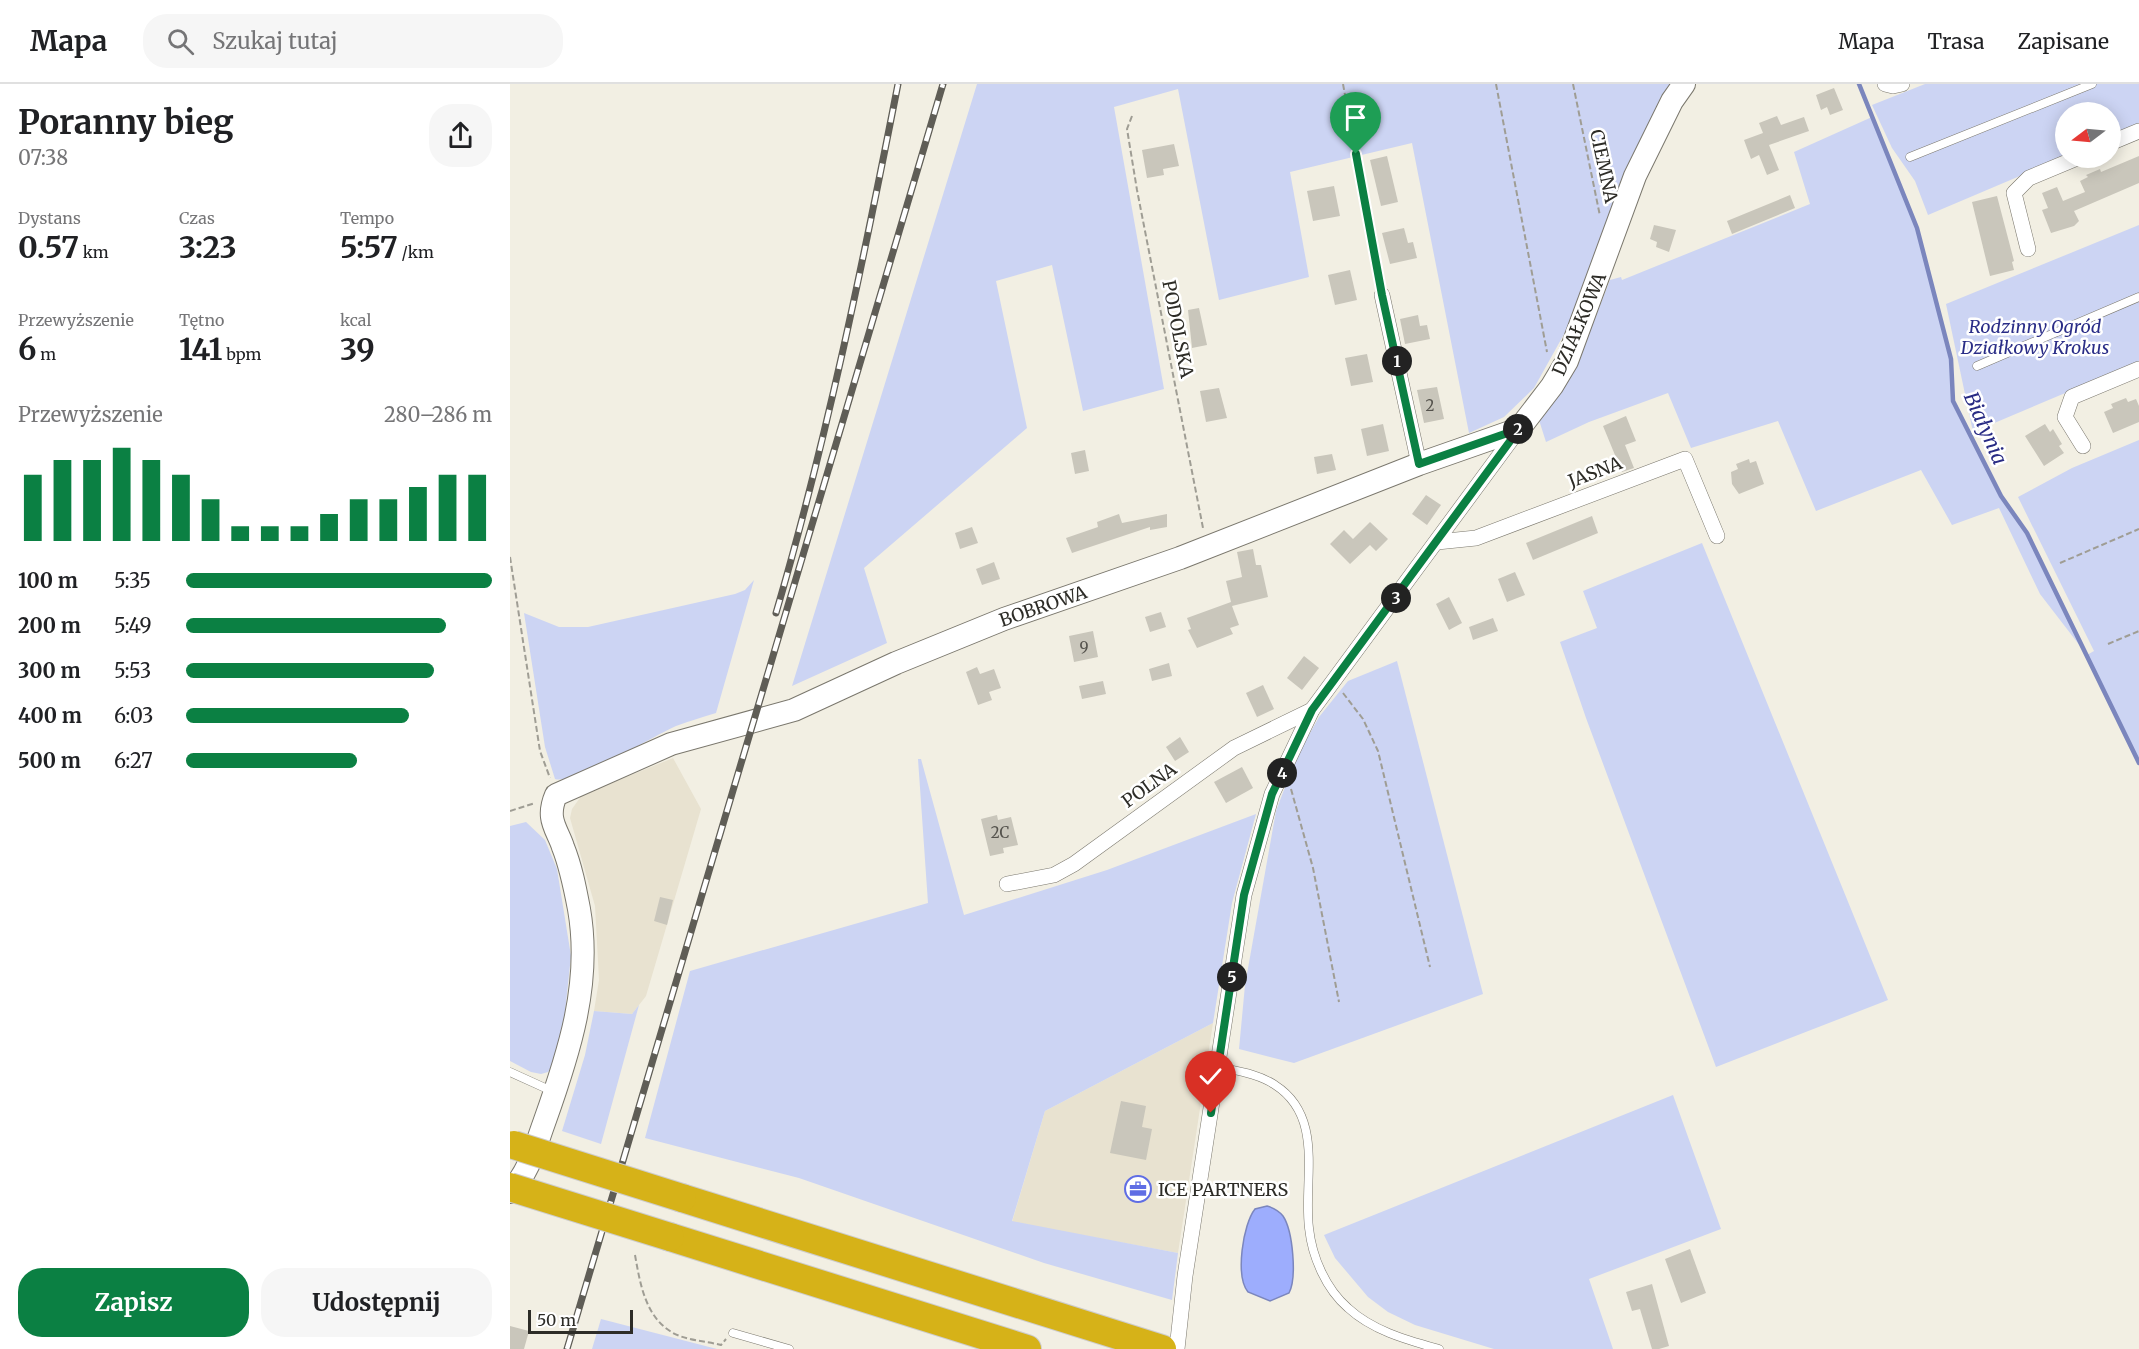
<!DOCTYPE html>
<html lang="pl">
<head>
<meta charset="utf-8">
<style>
	:root { --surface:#fff; --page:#f6f6f6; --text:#202124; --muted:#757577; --line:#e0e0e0; --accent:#0b8043 }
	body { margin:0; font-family:Merriweather,serif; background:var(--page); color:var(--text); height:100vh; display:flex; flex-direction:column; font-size:22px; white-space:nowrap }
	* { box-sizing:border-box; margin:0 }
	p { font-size:20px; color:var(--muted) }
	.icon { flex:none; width:33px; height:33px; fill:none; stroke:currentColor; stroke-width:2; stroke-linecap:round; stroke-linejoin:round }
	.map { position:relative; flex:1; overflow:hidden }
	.side { display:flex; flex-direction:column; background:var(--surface); width:510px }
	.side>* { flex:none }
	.needle { width:39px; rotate:254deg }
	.fabs { position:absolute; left:1545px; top:18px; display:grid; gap:12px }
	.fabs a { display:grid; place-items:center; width:66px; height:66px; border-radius:50%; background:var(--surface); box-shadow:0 3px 15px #0003; font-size:30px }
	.scale { position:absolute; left:18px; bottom:15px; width:105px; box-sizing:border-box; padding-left:6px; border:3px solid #2d2c27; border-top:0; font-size:16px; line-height:21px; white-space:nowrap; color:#2d2c27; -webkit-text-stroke:4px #fff; paint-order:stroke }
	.pin { position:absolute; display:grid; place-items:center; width:51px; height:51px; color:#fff; margin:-62px -26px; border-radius:50% 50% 50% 0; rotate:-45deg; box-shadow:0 0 6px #0007 }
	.pin .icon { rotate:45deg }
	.km { position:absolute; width:30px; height:30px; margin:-15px; border-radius:50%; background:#222; color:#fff; font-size:16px; line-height:30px; text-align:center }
	.round { display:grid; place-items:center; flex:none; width:63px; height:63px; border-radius:24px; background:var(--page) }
	.headline { display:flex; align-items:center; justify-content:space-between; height:102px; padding:0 18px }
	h1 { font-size:33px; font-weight:700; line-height:45px }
	.stats { display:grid; grid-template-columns:repeat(3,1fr); gap:9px; height:102px; padding:6px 18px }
	.stats div { display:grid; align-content:center }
	.stats b { font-size:30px; font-weight:700 }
	.stats small { font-size:16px; font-weight:400 }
	.stats p { font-size:16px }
	.chart { height:168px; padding:12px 18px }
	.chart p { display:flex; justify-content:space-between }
	.chart svg { width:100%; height:108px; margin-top:6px; stroke:var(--accent); stroke-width:6 }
	.action { display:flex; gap:12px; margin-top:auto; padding:12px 18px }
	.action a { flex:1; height:69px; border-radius:24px; background:var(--accent); color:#fff; font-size:24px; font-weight:700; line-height:69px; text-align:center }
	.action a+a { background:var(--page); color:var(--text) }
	ul { padding:0 18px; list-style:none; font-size:20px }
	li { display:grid; grid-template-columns:96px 72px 1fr; align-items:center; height:45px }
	li i { height:15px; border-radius:8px; background:var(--accent) }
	header { display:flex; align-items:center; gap:36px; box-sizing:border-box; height:84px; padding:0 30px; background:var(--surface); border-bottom:2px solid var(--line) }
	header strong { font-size:28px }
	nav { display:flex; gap:33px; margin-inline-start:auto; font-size:21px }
	.search { width:420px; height:54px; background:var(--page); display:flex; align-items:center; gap:15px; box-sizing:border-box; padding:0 21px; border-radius:24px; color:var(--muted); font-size:22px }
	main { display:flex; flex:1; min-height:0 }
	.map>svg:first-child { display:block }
	.built { fill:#e8e2d0 }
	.green { fill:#ccd4f3 }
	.water { fill:#9dadfd; stroke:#7b86bd; stroke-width:1.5 }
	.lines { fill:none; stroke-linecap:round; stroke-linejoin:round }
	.stream { stroke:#7b86bd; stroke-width:4.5 }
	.building { fill:#c9c6bb }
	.lane-casing { stroke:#7a776d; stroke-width:9 }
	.street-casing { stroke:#7a776d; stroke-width:16 }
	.secondary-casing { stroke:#7a776d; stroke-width:24 }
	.highway-casing { stroke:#cdcccb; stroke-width:30 }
	.path { stroke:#9f9d94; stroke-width:2; stroke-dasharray:6 3; stroke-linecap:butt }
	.lane { stroke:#fff; stroke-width:8 }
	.street { stroke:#fff; stroke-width:15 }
	.secondary { stroke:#fff; stroke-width:22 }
	.highway { stroke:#d6b218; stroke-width:28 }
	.rail-casing { stroke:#5f5d56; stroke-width:7 }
	.rail { stroke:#fff; stroke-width:4.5; stroke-dasharray:14; stroke-linecap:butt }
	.highway-bridge-casing { stroke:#cdcccb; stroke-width:30; stroke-linecap:butt }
	.highway-bridge { stroke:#d6b218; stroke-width:28 }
	.route-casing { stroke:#fff; stroke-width:12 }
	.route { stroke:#0b8043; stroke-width:8 }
	.labels { text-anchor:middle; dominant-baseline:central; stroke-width:5; stroke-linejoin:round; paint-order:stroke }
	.number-label { font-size:15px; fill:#54524c }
	.street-label { font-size:18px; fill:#2d2c27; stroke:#fff }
	.park-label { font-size:18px; font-style:italic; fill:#2a2d87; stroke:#fff }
	.poi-label { font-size:18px; fill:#2d2c27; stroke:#fff; text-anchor:start }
	.water-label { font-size:20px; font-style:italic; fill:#282b84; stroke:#fff }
</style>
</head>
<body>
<header>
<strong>Mapa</strong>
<div class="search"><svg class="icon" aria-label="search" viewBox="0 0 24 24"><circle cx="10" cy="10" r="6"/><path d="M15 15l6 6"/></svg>Szukaj tutaj</div>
<nav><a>Mapa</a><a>Trasa</a><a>Zapisane</a></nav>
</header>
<main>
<section class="side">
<div class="headline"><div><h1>Poranny bieg</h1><p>07:38</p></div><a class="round"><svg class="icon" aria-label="share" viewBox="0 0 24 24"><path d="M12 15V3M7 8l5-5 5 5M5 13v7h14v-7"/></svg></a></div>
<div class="stats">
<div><p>Dystans</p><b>0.57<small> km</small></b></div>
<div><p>Czas</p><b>3:23</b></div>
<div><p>Tempo</p><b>5:57<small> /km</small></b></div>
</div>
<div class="stats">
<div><p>Przewyższenie</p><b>6<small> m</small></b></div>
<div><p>Tętno</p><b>141<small> bpm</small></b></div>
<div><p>kcal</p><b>39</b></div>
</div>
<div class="chart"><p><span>Przewyższenie</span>280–286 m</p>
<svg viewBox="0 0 160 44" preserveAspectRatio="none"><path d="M5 44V17M15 44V11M25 44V11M35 44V6M45 44V11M55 44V17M65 44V27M75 44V38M85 44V38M95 44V38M105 44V33M115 44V27M125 44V27M135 44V22M145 44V17M155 44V17"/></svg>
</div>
<ul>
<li><b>100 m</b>5:35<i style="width:100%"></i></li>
<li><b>200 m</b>5:49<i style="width:85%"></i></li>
<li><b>300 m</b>5:53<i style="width:81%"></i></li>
<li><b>400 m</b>6:03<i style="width:73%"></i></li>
<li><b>500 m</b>6:27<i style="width:56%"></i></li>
</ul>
<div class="action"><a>Zapisz</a><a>Udostępnij</a></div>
</section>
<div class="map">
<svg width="1629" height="1265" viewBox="0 0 1629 1265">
	<rect width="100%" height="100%" fill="#f2efe3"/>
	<!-- built -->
	<g class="built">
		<polygon points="163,674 191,725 136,912 122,930 84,927 89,896 85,822 60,734 62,725 72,711"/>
		<polygon points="703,939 668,1169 502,1138 535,1027"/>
	</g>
	<!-- green -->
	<g class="green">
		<polygon points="467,0 1160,0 1122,79 1058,243 1024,304 994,333 959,349 902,59 780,88 799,193 709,216 668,5 604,23 654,305 573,327 542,181 486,197 517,344 354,484 377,559 282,602"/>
		<polygon points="1415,0 1629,0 1629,43 1601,55 1600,28 1556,28 1555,73 1418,131 1405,97 1382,64 1362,21"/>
		<polygon points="1362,33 1407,144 1428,218 1441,275 1443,317 1491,412 1517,449 1577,571 1584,567 1508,413 1562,384 1629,356 1629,679 1577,571 1530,510 1489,424 1442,441 1411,386 1306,427 1268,337 1181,364 1158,309 1079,338 1036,358 1029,336 1067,280 1100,196 1111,193 1112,196 1300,120 1284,68"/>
		<polygon points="1629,141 1629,278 1463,348 1436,220"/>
		<polygon points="1192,459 1378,916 1206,983 1076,634 1050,558 1087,544 1073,507"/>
		<path d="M244,496l-38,133c-13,4 -27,8 -40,13 -23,10 -102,59 -121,53l-10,-32 -21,-134 35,14h29l147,-33 10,-4z"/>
		<polygon points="887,577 973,910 784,979 729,965 735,901 766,727 786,674 809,633 838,597"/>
		<polygon points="408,675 411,675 454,831 597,786 746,730 722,819 703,939 535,1027 502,1137 668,1169 662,1216 534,1179 289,1094 135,1054 180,887 418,819"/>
		<polygon points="16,738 35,756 47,785 61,872 53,947 41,983 38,988 31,990 21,988 0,977 0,742"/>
		<polygon points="129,921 91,1060 52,1047 75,971 84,927 122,930"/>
		<polygon points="1163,1011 1211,1145 1079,1195 1103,1265 984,1265 905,1241 878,1228 858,1213 825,1174 814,1151"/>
		<polygon points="91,1235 207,1265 82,1265"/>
	</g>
	<!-- water -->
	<path class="water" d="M757,1122c7,2 12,5 16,10 10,15 14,62 6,77l-19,8 -22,-9c-13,-16 -5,-68 7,-83z"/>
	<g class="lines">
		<!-- stream -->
		<polyline class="stream" points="1349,0 1407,144 1441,275 1443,317 1491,412 1517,449 1629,679"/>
	</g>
	<!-- building -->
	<g class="building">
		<polygon points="1324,4 1333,26 1320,31 1317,23 1311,26 1306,11"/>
		<polygon points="1267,32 1271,41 1294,33 1299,47 1259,61 1269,86 1257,91 1249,71 1241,75 1234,56 1253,49 1249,39"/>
		<polygon points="664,60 669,82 653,85 654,91 637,94 632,66"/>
		<polygon points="877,72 888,118 871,122 860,76"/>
		<polygon points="1629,72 1629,99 1564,127 1569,137 1564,142 1541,149 1532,126 1538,124 1532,109 1547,103 1553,117 1575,108 1570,97 1578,93 1576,91 1590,85 1591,88"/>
		<polygon points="824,102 830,132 803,137 797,107"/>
		<polygon points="1280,111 1285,124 1222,150 1217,137"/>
		<polygon points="1487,112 1504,177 1502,178 1504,186 1480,192 1462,118"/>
		<polygon points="1144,141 1166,146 1159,168 1146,163 1147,158 1140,155"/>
		<polygon points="894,144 898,159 903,158 907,174 880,180 872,149"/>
		<polygon points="840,186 847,216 825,221 818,191"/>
		<polygon points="689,224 697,261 682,264 678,226"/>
		<polygon points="908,231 910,242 917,241 920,255 895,260 890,235"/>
		<polygon points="857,270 863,298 841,302 835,274"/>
		<polygon points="927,303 934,335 914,339 907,306"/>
		<polygon points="709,304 717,334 696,338 690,307"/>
		<polygon points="1616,314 1618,318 1626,315 1629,322 1629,338 1603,349 1594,328 1603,324 1601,320"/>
		<polygon points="1116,332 1126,357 1115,361 1124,384 1112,388 1093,342"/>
		<polygon points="873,340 879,367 857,372 851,345"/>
		<polygon points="1535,340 1540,348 1543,345 1552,360 1549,362 1554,369 1534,382 1515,352"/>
		<polygon points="575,366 579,387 565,390 561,369"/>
		<polygon points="822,370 826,386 807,390 804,373"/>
		<polygon points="1239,375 1240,379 1246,377 1254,400 1229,410 1222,400 1221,388 1228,385 1226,380"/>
		<polygon points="916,411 931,421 917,441 902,430"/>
		<polygon points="609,430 612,439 657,430 657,443 640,446 640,443 562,469 556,454 588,443 587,438"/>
		<polygon points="1082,432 1088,449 1023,476 1016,459"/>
		<polygon points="860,438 878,455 866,467 860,461 840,480 820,460 834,446 843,455"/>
		<polygon points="462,443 468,459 450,465 445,449"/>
		<polygon points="743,465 746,481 751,481 758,513 722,522 729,541 720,544 723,550 687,564 678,546 681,545 677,534 721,518 716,497 732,493 727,468"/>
		<polygon points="484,478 490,495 472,501 466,485"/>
		<polygon points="1005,488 1015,511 997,518 988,495"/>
		<polygon points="939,513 952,539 939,546 926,520"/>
		<polygon points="651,528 656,543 640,548 635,533"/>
		<polygon points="983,534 988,547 963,556 959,543"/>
		<polygon points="583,547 588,573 564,578 559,552"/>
		<polygon points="794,572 809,584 792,606 777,594"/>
		<polygon points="659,579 662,592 642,597 639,585"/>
		<polygon points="467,583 470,590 484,585 491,604 479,608 482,616 468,621 456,588"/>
		<polygon points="593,597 596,610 572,615 569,602"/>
		<polygon points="753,601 764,625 747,633 736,609"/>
		<polygon points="670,653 679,668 665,677 656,663"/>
		<polygon points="732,683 743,704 716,719 704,698"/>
		<polygon points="487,731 488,736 501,733 508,761 493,764 494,769 480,772 471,735"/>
		<polygon points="150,813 163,816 157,841 144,837"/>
		<polygon points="611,1017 636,1022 632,1043 642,1045 636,1076 600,1069"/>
		<polygon points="1180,1165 1196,1209 1171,1219 1155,1175"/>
		<polygon points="1142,1200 1159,1262 1149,1265 1142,1265 1130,1225 1122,1227 1116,1208"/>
		<polygon points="0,1242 19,1247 14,1265 0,1265"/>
	</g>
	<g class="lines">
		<defs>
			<g id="lane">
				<polyline points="1400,73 1582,0"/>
				<polyline points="1467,282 1629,213"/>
				<path d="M709,983c18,4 40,7 56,18 50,32 28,95 34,143 3,29 17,61 39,80 25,23 59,32 91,41"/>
				<polyline points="0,988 44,1008"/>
				<polyline points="223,1249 279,1265"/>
			</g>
			<g id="street">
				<polyline points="1375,0 1383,2 1392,0"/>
				<polyline points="1600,59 1629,47"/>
				<polyline points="1518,165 1504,109 1519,94 1567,74"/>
				<polyline points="872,211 909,380"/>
				<polyline points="1573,362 1555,333 1562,313 1629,285"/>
				<polyline points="927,458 966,454 1175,375 1207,452"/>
				<polyline points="497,800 544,791 564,780 724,664 802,626"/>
				<polyline points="667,1265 675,1192 734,811 762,710 802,626 1009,345"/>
			</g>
			<path id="secondary" d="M0,1108c19,-20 25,-44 34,-69 25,-70 48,-140 35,-214 -4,-21 -8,-42 -16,-62 -3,-10 -10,-20 -11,-30 -1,-8 1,-15 4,-22l115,-51 123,-34 102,-47 108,-44 176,-61 239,-94 100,-35 33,-43 15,-25 68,-185 37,-75 12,-17"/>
			<g id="highway">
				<polyline points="172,1114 652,1265"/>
				<polyline points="160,1153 517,1265"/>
			</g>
		</defs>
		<!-- lane casing -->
		<use href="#lane" class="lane-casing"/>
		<!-- street casing -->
		<use href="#street" class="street-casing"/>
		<!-- secondary casing -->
		<use href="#secondary" class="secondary-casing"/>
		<!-- highway casing -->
		<use href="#highway" class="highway-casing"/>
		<!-- path -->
		<g class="path">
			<polyline points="833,0 869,197"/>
			<polyline points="986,0 1037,268"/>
			<polyline points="1063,0 1090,132"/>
			<polyline points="622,32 617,45 627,106 693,444"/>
			<polyline points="0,473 30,667 40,694"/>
			<polyline points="1550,479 1629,445"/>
			<polyline points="1598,560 1629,547"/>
			<polyline points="833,609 853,635 868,667 920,883"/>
			<polyline points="781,705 803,784 829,918"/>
			<polyline points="0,727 25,719"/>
			<path d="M125,1171c5,28 10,60 35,76 12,9 36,10 51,14l5,-6"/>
		</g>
		<!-- lane -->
		<use href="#lane" class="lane"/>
		<!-- street -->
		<use href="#street" class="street"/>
		<!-- secondary -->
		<use href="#secondary" class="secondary"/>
		<!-- highway -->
		<use href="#highway" class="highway"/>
		<defs>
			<g id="rail">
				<path d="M266,529c51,-174 87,-351 122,-529"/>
				<polyline points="57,1265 433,0"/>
			</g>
		</defs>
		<!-- rail casing -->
		<use href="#rail" class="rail-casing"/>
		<!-- rail -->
		<use href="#rail" class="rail"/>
		<defs>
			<g id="highway-bridge">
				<polyline points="4,1061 172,1114"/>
				<polyline points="0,1103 160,1153"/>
			</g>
		</defs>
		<!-- highway-bridge casing -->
		<use href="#highway-bridge" class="highway-bridge-casing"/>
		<!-- highway-bridge -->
		<use href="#highway-bridge" class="highway-bridge"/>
	</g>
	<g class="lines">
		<defs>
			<polyline id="route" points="701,1029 734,811 762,710 802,626 1009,345 909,380 872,211 846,70"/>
		</defs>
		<!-- route casing -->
		<use href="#route" class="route-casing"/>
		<!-- route -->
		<use href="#route" class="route"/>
	</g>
	<!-- icons -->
	<defs>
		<symbol id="office-ring" viewBox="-11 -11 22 22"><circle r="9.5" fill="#fff" stroke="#5f6de4" stroke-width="1.5"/><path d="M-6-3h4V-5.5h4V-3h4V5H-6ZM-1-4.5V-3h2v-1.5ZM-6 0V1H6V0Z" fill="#5f6de4"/></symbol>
	</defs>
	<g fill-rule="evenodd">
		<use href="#office-ring" x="613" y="1090" width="30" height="30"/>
	</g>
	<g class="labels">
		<!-- number labels -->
		<g class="number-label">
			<text x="920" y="321">2</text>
			<text x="574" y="563">9</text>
			<text x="490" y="748">2C</text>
		</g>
		<!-- street labels -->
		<g class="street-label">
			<text transform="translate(1094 82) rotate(78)">CIEMNA</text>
			<text transform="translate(1069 240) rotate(-67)">DZIAŁKOWA</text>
			<text transform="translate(668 245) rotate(79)">PODOLSKA</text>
			<text transform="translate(1085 388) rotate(-21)">JASNA</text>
			<text transform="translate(533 522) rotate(-19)">BOBROWA</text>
			<text transform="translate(639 701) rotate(-36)">POLNA</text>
		</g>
		<!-- park labels -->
		<g class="park-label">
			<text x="1525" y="242">Rodzinny Ogród<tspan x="1525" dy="21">Działkowy Krokus</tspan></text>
		</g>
		<!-- poi labels -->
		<g class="poi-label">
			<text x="648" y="1105">ICE PARTNERS</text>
		</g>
		<!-- water labels -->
		<g class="water-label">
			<text transform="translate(1476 344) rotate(66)">Białynia</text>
		</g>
	</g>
</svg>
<div class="fabs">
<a><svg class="needle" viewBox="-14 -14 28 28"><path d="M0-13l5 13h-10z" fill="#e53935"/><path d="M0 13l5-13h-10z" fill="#757577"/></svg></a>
</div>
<div class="scale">50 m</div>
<div class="pin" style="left:846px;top:70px;background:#1e9e55"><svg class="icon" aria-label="arrive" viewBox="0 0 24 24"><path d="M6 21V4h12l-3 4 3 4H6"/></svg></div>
<div class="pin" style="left:701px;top:1029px;background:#d93025"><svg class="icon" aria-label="check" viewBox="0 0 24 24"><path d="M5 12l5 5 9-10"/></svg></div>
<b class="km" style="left:887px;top:277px">1</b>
<b class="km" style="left:1008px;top:345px">2</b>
<b class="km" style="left:886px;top:514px">3</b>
<b class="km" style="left:772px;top:689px">4</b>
<b class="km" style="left:722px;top:893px">5</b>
</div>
</main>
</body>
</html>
